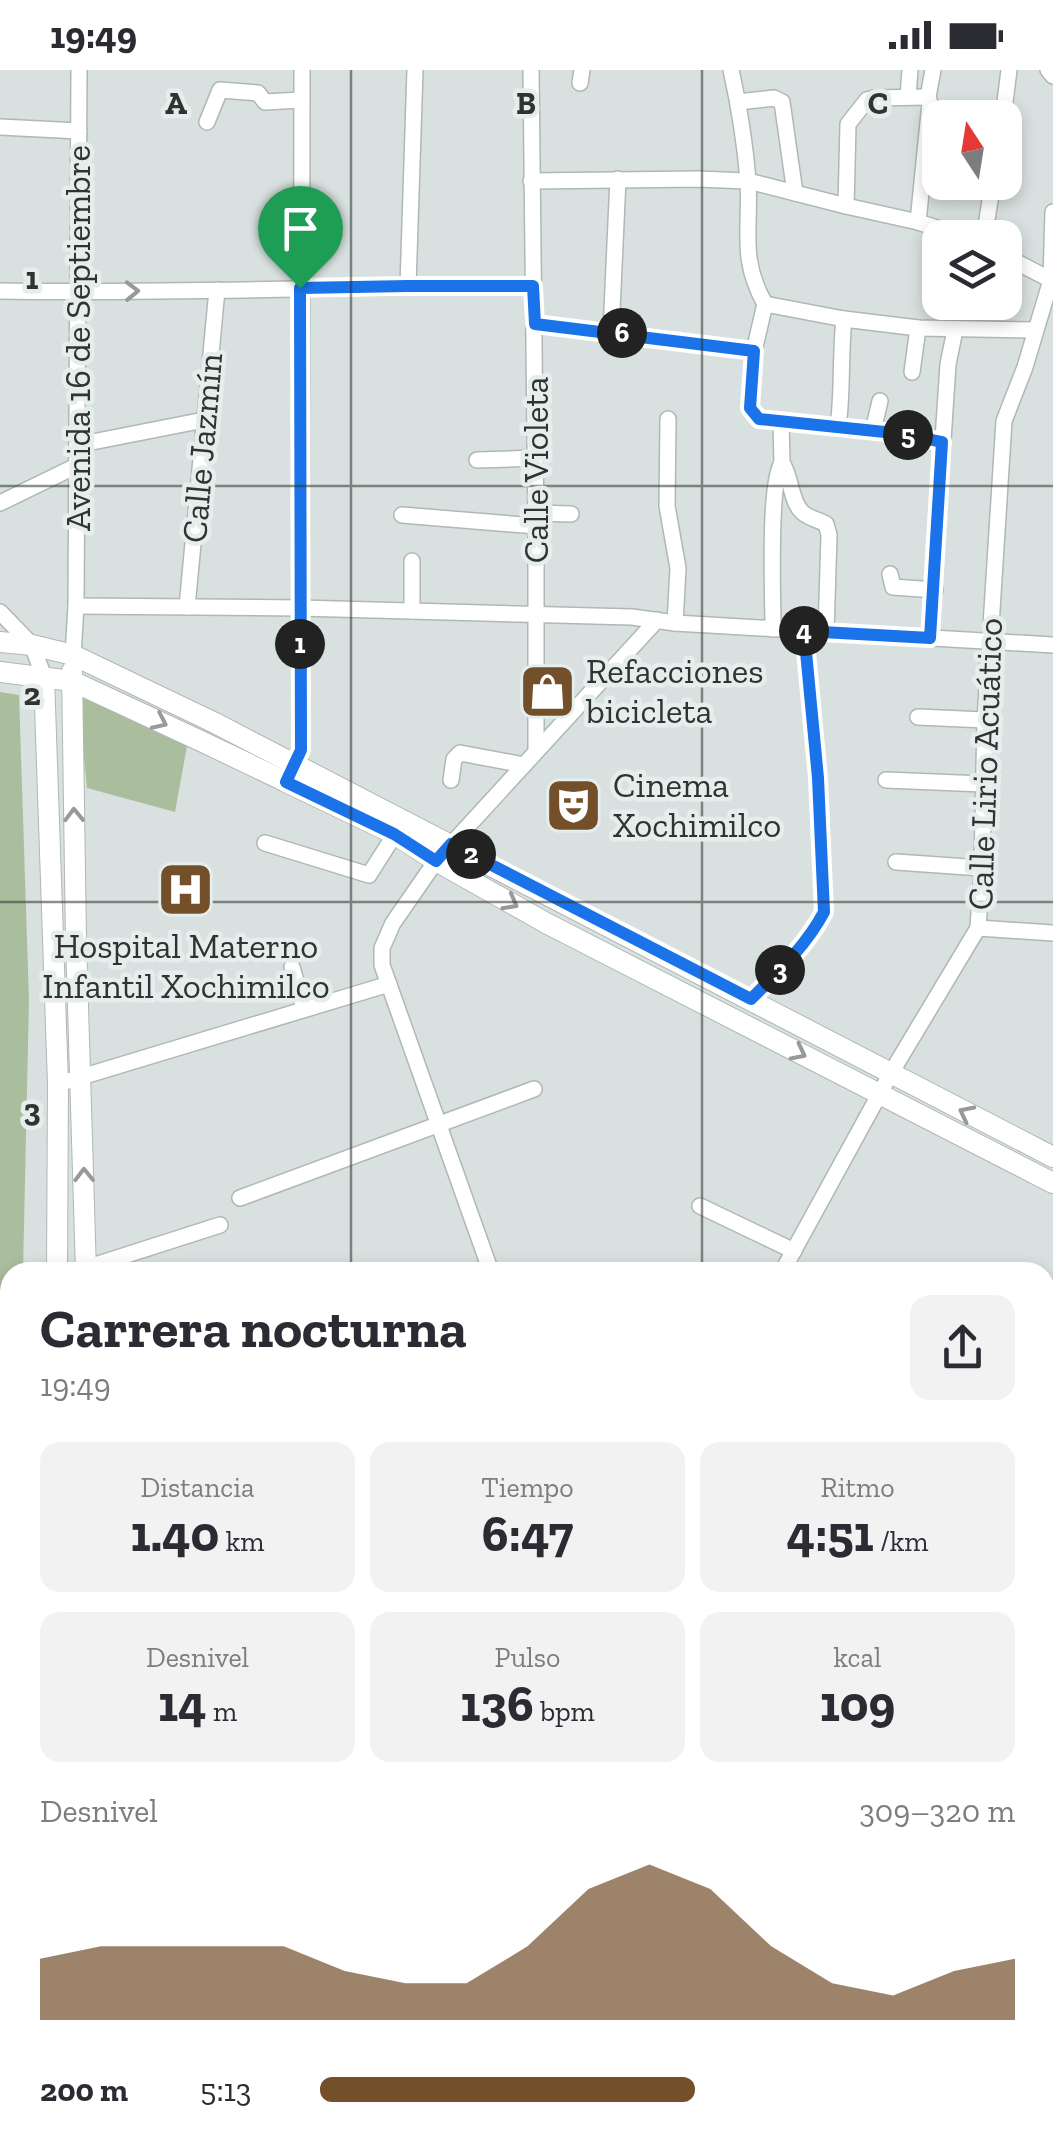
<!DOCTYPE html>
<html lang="es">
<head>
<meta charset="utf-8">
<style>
	:root { --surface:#fff; --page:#f2f2f3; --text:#2b2b33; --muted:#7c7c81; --accent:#74502a }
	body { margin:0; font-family:"Zilla Slab",serif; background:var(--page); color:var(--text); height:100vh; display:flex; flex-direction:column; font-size:38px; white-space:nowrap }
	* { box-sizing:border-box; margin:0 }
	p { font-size:32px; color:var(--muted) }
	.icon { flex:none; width:55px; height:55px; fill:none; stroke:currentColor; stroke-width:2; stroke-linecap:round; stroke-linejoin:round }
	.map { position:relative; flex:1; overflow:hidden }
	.sheet { position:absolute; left:0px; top:1192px; width:1055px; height:888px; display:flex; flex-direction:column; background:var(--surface); border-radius:30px 30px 0 0; box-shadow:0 5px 15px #0003 }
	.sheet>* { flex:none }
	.needle { width:65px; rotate:348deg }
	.controls { position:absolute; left:922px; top:30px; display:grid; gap:20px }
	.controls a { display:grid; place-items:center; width:100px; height:100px; border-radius:20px; background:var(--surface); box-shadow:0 5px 15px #0003; font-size:50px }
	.pin { position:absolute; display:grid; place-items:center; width:85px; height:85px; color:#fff; margin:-102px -42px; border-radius:50% 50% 50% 0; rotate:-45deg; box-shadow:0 0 10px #0007 }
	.pin .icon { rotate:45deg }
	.km { position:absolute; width:50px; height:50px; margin:-25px; border-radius:50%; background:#222; color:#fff; font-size:28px; line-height:50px; text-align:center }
	.round { display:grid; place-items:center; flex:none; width:105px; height:105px; border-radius:20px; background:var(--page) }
	.head { display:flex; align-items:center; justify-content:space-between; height:170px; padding:0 40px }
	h1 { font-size:55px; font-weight:700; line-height:75px }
	.stats { display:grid; grid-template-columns:repeat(3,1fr); gap:15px; height:170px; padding:10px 40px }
	.stats div { display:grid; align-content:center; border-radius:20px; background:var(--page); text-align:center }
	.stats b { font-size:50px; font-weight:700 }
	.stats small { font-size:28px; font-weight:400 }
	.stats p { font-size:28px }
	.chart { height:280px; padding:20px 40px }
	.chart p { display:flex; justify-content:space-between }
	.chart svg { width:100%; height:180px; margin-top:10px; fill:var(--accent); opacity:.7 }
	ul { padding:0 40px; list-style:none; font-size:32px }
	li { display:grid; grid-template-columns:160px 120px 1fr; align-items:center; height:75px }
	li i { height:25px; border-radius:12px; background:var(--accent) }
	.status { display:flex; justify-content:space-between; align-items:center; height:70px; padding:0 50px; background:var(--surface); direction:ltr }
	.status svg { height:28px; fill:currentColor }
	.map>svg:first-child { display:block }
	.green { fill:#aabe9e }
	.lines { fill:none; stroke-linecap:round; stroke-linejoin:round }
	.minor-casing { stroke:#afb8b5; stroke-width:18 }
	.major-casing { stroke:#afb8b5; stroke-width:22 }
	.minor { stroke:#fff; stroke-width:15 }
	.major { stroke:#fff; stroke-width:20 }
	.oneway { stroke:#989998 }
	.route-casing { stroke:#fff; stroke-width:20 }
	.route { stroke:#1a73e8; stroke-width:12 }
	.grid { fill:none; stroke:#303332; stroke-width:2.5; stroke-opacity:0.55 }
	.labels { text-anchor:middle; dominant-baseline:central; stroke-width:9; stroke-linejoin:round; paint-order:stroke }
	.street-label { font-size:35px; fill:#303332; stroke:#e5eeec }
	.poi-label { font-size:35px; fill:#303332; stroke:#e5eeec; text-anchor:start }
	.grid-label { font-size:32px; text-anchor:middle; font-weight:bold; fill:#303332; stroke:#e5eeec; stroke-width:9; stroke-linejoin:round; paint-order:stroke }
</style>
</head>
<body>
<div class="status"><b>19:49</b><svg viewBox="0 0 49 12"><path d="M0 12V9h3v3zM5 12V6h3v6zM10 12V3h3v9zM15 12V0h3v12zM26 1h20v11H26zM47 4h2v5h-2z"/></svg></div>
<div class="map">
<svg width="1053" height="2079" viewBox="0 0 1053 2079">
	<rect width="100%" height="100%" fill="#d8e1df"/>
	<!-- green -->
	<g class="green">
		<polygon points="77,620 187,676 175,742 87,718"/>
		<polygon points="0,622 19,625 29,930 23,1202 10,1202 10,1274 0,1273"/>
		<polygon points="1053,1680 1053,2070 1048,2079 802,2079 808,2070 1045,2070 1045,1693"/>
		<polygon points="0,1767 10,1768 10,2070 48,2070 48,2079 0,2079"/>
	</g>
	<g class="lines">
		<defs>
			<g id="minor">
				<polyline points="531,0 536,456 536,681"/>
				<path d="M731,0c8,36 14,73 17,110 3,49 -9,78 17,124l-11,47 -4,57 9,11 145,16 38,7"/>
				<polyline points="1048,0 1053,6"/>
				<polyline points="580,13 582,0"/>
				<polyline points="908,26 910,0"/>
				<polyline points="738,32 774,28 782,32 795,123"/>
				<polyline points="1003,48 1009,0"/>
				<polyline points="207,52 220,20 258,23 265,32 301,30"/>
				<polyline points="0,57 79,61"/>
				<polyline points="531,111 698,109 748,111 846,136 918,152 968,168"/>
				<polyline points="846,136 848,54 867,30 874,28 928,27"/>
				<polyline points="918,152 930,33 928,27 933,0"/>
				<polyline points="984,168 993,112"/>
				<polyline points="1005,186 1051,210"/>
				<polyline points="408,216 415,0"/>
				<path d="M0,221c178,3 356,-5 533,-5"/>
				<polyline points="765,234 844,249 918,258 1034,260"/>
				<polyline points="535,255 611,262 754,281"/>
				<polyline points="611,262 618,109"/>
				<polyline points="912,302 918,258"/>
				<polyline points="668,349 667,436 678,498 675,553"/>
				<polyline points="781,351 782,393"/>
				<path d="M838,357c5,-36 2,-72 6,-108"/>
				<polyline points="873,361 880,331"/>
				<polyline points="77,375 204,350"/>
				<polyline points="477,390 536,388"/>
				<polyline points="0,433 76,396"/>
				<polyline points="536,443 571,444"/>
				<polyline points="402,445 536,456"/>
				<polyline points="890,504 893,517 935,520"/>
				<polyline points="76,536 300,538 632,547 675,553 1053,575"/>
				<polyline points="187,537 217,220"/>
				<polyline points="412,541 412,491"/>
				<polyline points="0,542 32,575 44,607"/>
				<path d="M773,559c0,-31 -5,-146 9,-166 10,15 8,37 20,49 6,6 17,8 24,12l3,11 -3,97"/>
				<polyline points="930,568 948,294 955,260"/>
				<polyline points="73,585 76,536 79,0"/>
				<polyline points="918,647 985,650"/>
				<polyline points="290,704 301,680 302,0"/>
				<polyline points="451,710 454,689 460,683 524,695"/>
				<polyline points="886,710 983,714"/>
				<polyline points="265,773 369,805 395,764"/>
				<polyline points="896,792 982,798"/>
				<polyline points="978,858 1053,863"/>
				<polyline points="292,897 304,939"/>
				<path d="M751,929c27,-27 55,-53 73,-87l-6,-134 -15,-147"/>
				<polyline points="58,1014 389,914"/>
				<polyline points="240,1128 534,1019"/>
				<polyline points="700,1136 794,1181"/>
				<polyline points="86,1198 220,1155"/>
				<polyline points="491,1202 382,895 382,878 393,853 436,791 657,550"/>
				<polyline points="782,1202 891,1003 978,858 982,798 985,650 1004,351 1025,297 1051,210 1053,142"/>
				<polyline points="0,1276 10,1277"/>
				<polyline points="1045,1375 1053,1361"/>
				<polyline points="1045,1492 1053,1495"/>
				<polyline points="1045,1527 1053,1514"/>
				<polyline points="1045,1599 1053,1587"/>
				<polyline points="0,1745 10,1741"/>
				<polyline points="59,2079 59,2070"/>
				<polyline points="288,2079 289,2070"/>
				<polyline points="443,2079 443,2070"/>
				<polyline points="564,2079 564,2070"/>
				<polyline points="693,2079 698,2070"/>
				<polyline points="738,2079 744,2070"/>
			</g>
			<g id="major">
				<polyline points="0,572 32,575 73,585 215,653 1053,1087"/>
				<polyline points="72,601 76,870 86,1202"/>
				<polyline points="0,602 72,611 205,673 395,764 436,791 546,853 1053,1113"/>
				<polyline points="44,607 58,1014 57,1202"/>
				<polyline points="576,2070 590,2079"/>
				<polyline points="608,2070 622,2079"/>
			</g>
		</defs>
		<!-- minor casing -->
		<use href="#minor" class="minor-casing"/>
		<!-- major casing -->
		<use href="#major" class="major-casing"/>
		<!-- minor -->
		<use href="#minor" class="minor"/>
		<!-- major -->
		<use href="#major" class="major"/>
	</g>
	<!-- one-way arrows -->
	<defs><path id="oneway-chevron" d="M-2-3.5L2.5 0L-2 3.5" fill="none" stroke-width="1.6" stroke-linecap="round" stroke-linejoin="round" transform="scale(2.5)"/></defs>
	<g class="oneway">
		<use href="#oneway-chevron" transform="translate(132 221) rotate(-1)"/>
		<use href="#oneway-chevron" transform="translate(160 652) rotate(25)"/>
		<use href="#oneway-chevron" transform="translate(74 745) rotate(-91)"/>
		<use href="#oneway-chevron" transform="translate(511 833) rotate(29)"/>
		<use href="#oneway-chevron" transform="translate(799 983) rotate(27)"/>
		<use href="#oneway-chevron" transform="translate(966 1043) rotate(-153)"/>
		<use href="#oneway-chevron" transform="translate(84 1105) rotate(-91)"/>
	</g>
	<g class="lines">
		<defs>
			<path id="route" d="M408,216h125l2,38 219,27 -4,57 9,11 145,15 38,8 -12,196 -126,-7 14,147 6,134c-18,34 -46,60 -73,87l-300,-155 -15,17 -42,-27 -108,-52 15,-32 -1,-462z"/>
		</defs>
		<!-- route casing -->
		<use href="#route" class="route-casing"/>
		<!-- route -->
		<use href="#route" class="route"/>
	</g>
	<!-- grid -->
	<path class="grid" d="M351,0v1202M702,0v1202M0,416h1053M0,832h1053M0,1247h10M1045,1247h8M0,1663h10M1045,1663h8M351,2070v9M702,2070v9"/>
	<!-- icons -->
	<defs>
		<symbol id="shop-square" viewBox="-11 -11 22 22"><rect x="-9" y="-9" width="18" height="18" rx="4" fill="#74502a" stroke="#e5eeec"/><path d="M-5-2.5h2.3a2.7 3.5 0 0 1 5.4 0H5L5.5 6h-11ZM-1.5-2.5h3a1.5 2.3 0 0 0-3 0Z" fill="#fff"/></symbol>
		<symbol id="theatre-square" viewBox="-11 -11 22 22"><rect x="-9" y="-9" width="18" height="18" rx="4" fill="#74502a" stroke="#e5eeec"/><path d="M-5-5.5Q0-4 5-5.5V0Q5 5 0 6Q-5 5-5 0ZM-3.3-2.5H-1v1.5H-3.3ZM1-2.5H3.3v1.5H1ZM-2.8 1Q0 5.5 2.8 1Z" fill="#fff"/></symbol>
		<symbol id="hospital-square" viewBox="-11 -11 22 22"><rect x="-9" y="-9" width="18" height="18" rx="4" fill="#74502a" stroke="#e5eeec"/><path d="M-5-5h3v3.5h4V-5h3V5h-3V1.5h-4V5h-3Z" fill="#fff"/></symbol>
	</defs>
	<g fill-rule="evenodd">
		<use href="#shop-square" x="516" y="590" width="63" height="63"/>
		<use href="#theatre-square" x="542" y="704" width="63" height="63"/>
		<use href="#hospital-square" x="154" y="788" width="63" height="63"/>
	</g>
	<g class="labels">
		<!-- street labels -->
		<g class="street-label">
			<text transform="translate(78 268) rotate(-90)">Avenida 16 de Septiembre</text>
			<text transform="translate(202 378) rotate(-85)">Calle Jazmín</text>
			<text transform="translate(536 400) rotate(-90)">Calle Violeta</text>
			<text transform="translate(985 694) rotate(-88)">Calle Lirio Acuático</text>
		</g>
		<!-- poi labels -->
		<g class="poi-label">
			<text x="586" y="601">Refacciones<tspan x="586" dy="40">bicicleta</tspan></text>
			<text x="613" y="715">Cinema<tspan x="613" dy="40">Xochimilco</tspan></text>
			<text x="186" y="876" text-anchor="middle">Hospital Materno<tspan x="186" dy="40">Infantil Xochimilco</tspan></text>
		</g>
	</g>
	<g class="grid-label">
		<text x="176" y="44">A</text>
		<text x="526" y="44">B</text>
		<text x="878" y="44">C</text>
		<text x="32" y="219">1</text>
		<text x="32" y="635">2</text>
		<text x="32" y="1051">3</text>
	</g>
</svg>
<div class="controls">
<a><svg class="needle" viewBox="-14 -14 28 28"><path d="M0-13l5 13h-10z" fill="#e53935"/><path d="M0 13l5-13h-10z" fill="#7c7c81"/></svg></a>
<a><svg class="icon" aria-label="layers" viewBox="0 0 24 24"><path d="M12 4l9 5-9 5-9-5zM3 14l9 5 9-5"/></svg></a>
</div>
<div class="pin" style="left:300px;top:218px;background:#1e9e55"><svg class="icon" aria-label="arrive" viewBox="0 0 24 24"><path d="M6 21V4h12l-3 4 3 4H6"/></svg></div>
<b class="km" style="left:300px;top:574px">1</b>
<b class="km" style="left:471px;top:784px">2</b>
<b class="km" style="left:780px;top:900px">3</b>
<b class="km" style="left:804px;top:561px">4</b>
<b class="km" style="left:908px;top:365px">5</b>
<b class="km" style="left:622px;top:263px">6</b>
<section class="sheet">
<div class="head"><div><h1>Carrera nocturna</h1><p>19:49</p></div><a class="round"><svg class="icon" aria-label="share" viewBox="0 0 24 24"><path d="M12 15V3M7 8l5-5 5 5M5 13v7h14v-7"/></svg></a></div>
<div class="stats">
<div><p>Distancia</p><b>1.40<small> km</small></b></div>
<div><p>Tiempo</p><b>6:47</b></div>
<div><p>Ritmo</p><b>4:51<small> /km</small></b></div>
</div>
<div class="stats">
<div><p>Desnivel</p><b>14<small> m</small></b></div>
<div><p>Pulso</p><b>136<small> bpm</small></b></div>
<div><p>kcal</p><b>109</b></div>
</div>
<div class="chart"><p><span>Desnivel</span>309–320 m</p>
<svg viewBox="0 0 160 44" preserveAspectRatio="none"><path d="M0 44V29L10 26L20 26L30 26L40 26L50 32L60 35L70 35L80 26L90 12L100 6L110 12L120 26L130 35L140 38L150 32L160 29V44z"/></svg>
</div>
<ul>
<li><b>200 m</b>5:13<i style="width:54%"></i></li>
</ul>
</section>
</div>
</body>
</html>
